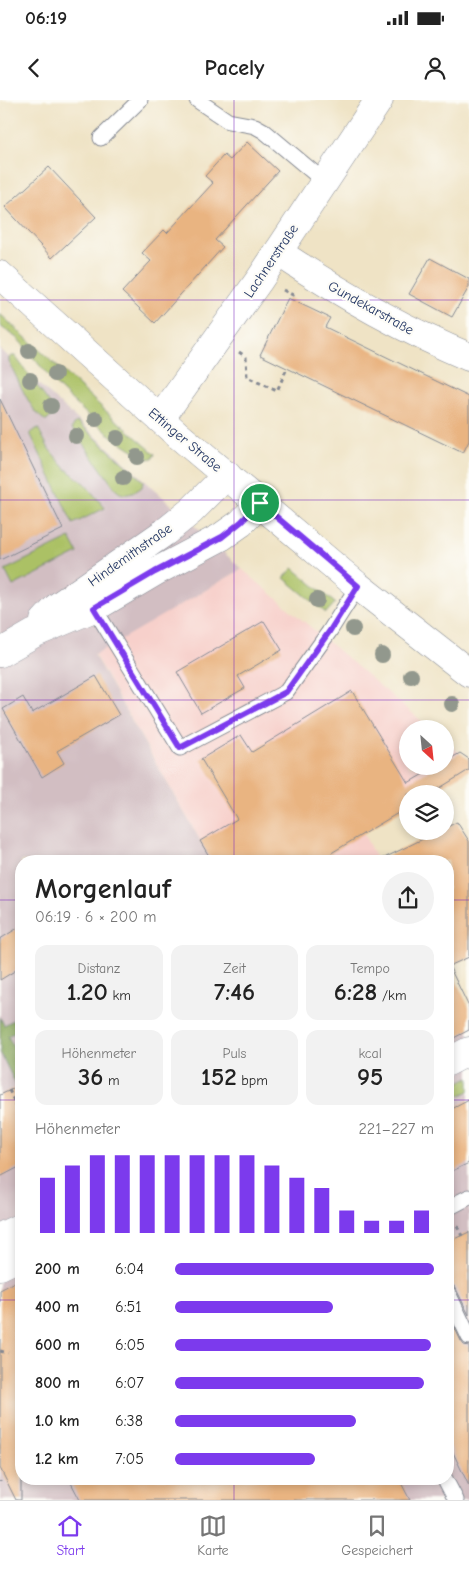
<!DOCTYPE html>
<html lang="de">
<head>
<meta charset="utf-8">
<style>
	:root { --surface:#fff; --page:#f2f2f2; --text:#222; --muted:#767676; --line:#e0e0e0; --accent:#7c3aed }
	body { margin:0; font-family:"Comic Neue",sans-serif; background:var(--page); color:var(--text); height:100vh; display:flex; flex-direction:column; font-size:19px; white-space:nowrap }
	* { box-sizing:border-box; margin:0 }
	p { font-size:16px; color:var(--muted) }
	.icon { flex:none; width:28px; height:28px; fill:none; stroke:currentColor; stroke-width:2; stroke-linecap:round; stroke-linejoin:round }
	.map { position:relative; flex:1; overflow:hidden }
	.panel { position:absolute; left:15px; top:755px; width:439px; height:630px; display:flex; flex-direction:column; background:var(--surface); border-radius:20px; box-shadow:0 2px 8px #0003 }
	.panel>* { flex:none }
	.needle { width:32px; rotate:153deg }
	.fabs { position:absolute; left:399px; top:620px; display:grid; gap:10px }
	.fabs a { display:grid; place-items:center; width:55px; height:55px; border-radius:50%; background:var(--surface); box-shadow:0 2px 8px #0003; font-size:25px }
	.pin { position:absolute; display:grid; place-items:center; width:42px; height:42px; color:#fff; margin:-21px; border:2px solid #fff; border-radius:50%; box-shadow:0 1px 5px #0007 }
	.round { display:grid; place-items:center; flex:none; width:52px; height:52px; border-radius:26px; background:var(--page) }
	.overview { display:flex; align-items:center; justify-content:space-between; height:85px; padding:0 20px }
	h1 { font-size:28px; font-weight:700; line-height:38px }
	.stats { display:grid; grid-template-columns:repeat(3,1fr); gap:8px; height:85px; padding:5px 20px }
	.stats div { display:grid; align-content:center; border-radius:12px; background:var(--page); text-align:center }
	.stats b { font-size:25px; font-weight:700 }
	.stats small { font-size:14px; font-weight:400 }
	.stats p { font-size:14px }
	.chart { height:140px; padding:10px 20px }
	.chart p { display:flex; justify-content:space-between }
	.chart svg { width:100%; height:90px; margin-top:5px; stroke:var(--accent); stroke-width:6 }
	ul { padding:0 20px; list-style:none; font-size:16px }
	li { display:grid; grid-template-columns:80px 60px 1fr; align-items:center; height:38px }
	li i { height:12px; border-radius:6px; background:var(--accent) }
	.status { display:flex; justify-content:space-between; align-items:center; height:35px; padding:0 25px; background:var(--surface); direction:ltr }
	.status svg { height:14px; fill:currentColor }
	header { display:flex; justify-content:space-between; align-items:center; height:65px; padding:0 20px; background:var(--surface); font-size:22px; font-weight:700 }
	.dock { display:flex; justify-content:space-around; align-items:center; height:70px; border-top:1px solid var(--line); background:var(--surface); font-size:14px; color:var(--muted) }
	.dock a { display:grid; justify-items:center; gap:2px }
	.dock .current { color:var(--accent) }
	.map>svg:first-child { display:block }
	.built { fill:#f7d0cb }
	.industrial { fill:#d2bec2 }
	.green { fill:#abc165; stroke:#637862 }
	.forest { fill:#88a75a; stroke:#526b5c }
	.building { fill:#e9b481 }
	.lines { fill:none; stroke-linecap:round; stroke-linejoin:round }
	.lane-casing { stroke:#858992; stroke-width:17 }
	.street-casing { stroke:#858992; stroke-width:29 }
	.secondary-casing { stroke:#858992; stroke-width:29 }
	.path { stroke:#858992; stroke-width:3; stroke-dasharray:4 4; stroke-linecap:butt }
	.lane { stroke:#fff; stroke-width:15 }
	.street { stroke:#fff; stroke-width:28 }
	.secondary { stroke:#fff; stroke-width:28 }
	.tree { fill:#92988d }
	.route-casing { stroke:#fff; stroke-width:10 }
	.route { stroke:#7c3aed; stroke-width:6 }
	.grid { fill:none; stroke:#7b2cbf; stroke-width:1; stroke-opacity:0.55 }
	.labels { text-anchor:middle; dominant-baseline:central; stroke-width:4.5; stroke-linejoin:round; paint-order:stroke }
	.street-label { font-size:14px; fill:#1b2f5e; stroke:#fdfcf7 }
</style>
</head>
<body>
<div class="status"><b>06:19</b><svg viewBox="0 0 49 12"><path d="M0 12V9h3v3zM5 12V6h3v6zM10 12V3h3v9zM15 12V0h3v12zM26 1h20v11H26zM47 4h2v5h-2z"/></svg></div>
<header><svg class="icon" aria-label="back" viewBox="0 0 24 24"><path d="M15 5l-7 7 7 7"/></svg>Pacely<svg class="icon" aria-label="person" viewBox="0 0 24 24"><circle cx="12" cy="8" r="4"/><path d="M4 21q1-7 8-7t8 7"/></svg></header>
<div class="map">
<svg width="469" height="1400" viewBox="0 0 469 1400">
	<rect width="100%" height="100%" fill="#fdfcf7"/>
	<filter id="ink" filterUnits="userSpaceOnUse"><feTurbulence type="fractalNoise" baseFrequency=".02" numOctaves="2"/><feDisplacementMap in="SourceGraphic" scale="10" xChannelSelector="R" yChannelSelector="G"/><feConvolveMatrix kernelMatrix="1 2 1 2 8 2 1 2 1" color-interpolation-filters="sRGB"/></filter>
	<filter id="wash" filterUnits="userSpaceOnUse"><feTurbulence type="fractalNoise" baseFrequency=".0096" numOctaves="4" result="noise"/><feDisplacementMap in="SourceGraphic" scale="20" xChannelSelector="R" yChannelSelector="G"/><feGaussianBlur stdDeviation="1.12" result="paint"/><feColorMatrix in="noise" values="0 0 0 0 0 0 0 0 0 0 0 0 0 0 0 0 0 1.4 0 .05"/><feComposite in="paint" operator="in"/></filter>
	<g filter="url(#wash)">
		<rect width="100%" height="100%" fill="#efe3c5"/>
		<!-- built -->
		<g class="built">
			<polygon points="242,469 431,629 408,629 408,666 437,666 355,716 377,761 212,761 94,554"/>
			<polygon points="445,641 460,653 445,662"/>
		</g>
		<!-- industrial -->
		<polygon class="industrial" points="0,249 242,469 94,555 212,761 21,761 21,1379 448,1379 448,941 469,930 469,1400 0,1400"/>
		<!-- green -->
		<g class="green">
			<polygon points="0,214 106,311 153,352 155,354 153,358 147,359 111,336 78,306 56,285 18,239 0,226"/>
			<path d="M12,256h3l38,52 1,5 -7,8c-15,-5 -30,-44 -38,-59v-4z"/>
			<path d="M78,322l65,59 -1,6c-8,6 -17,11 -26,3l-44,-62 3,-5z"/>
			<polygon points="38,328 49,349 66,369 85,384 105,408 73,424 30,333"/>
			<polygon points="70,438 78,453 13,486 5,470"/>
			<polygon points="293,468 335,503 326,513 284,478"/>
			<polygon points="469,977 469,991 448,1001 448,988"/>
		</g>
		<!-- forest -->
		<polygon class="forest" points="21,916 21,929 8,936 21,962 21,995 0,952 0,917 4,925"/>
		<g id="blocks">
			<!-- building -->
			<g class="building">
				<polygon points="247,42 278,71 215,140 223,147 155,223 122,192 151,161 142,153 164,130 167,133 213,83 205,76 224,55 230,60"/>
				<polygon points="49,67 96,117 52,158 5,107"/>
				<polygon points="430,158 469,179 469,187 452,217 409,194"/>
				<polygon points="288,198 330,218 325,227 469,297 469,341 463,353 260,255"/>
				<polygon points="0,299 63,429 0,460"/>
				<polygon points="264,521 282,550 238,576 245,588 201,613 177,572"/>
				<polygon points="96,576 119,615 57,651 64,663 42,677 3,609 23,597 32,613"/>
				<polygon points="352,591 408,683 437,666 445,666 445,662 460,653 469,659 469,670 430,694 408,694 408,707 318,761 212,761 200,741 237,719 201,659 241,635 252,652"/>
				<polygon points="457,722 469,741 469,857 449,866 469,907 469,930 448,941 448,761 378,761 439,731 445,731 445,728"/>
				<polygon points="21,826 21,867 0,880 0,839"/>
				<polygon points="21,985 21,1066 0,1077 0,995"/>
				<polygon points="469,1000 469,1063 448,1073 448,1011"/>
				<polygon points="469,1132 469,1215 456,1189 453,1185 448,1184 448,1142"/>
				<polygon points="21,1179 21,1400 16,1400 0,1368 0,1190"/>
				<polygon points="448,1214 461,1241 464,1245 469,1246 469,1386 448,1342"/>
				<polygon points="69,1379 399,1379 410,1400 80,1400"/>
			</g>
		</g>
	</g>
	<g filter="url(#ink)">
		<use href="#blocks" fill-opacity="0" stroke="#858992" stroke-width="1"/>
		<g class="lines">
			<defs>
				<g id="lane">
					<polyline points="197,0 228,21 255,26 264,31 325,82"/>
					<polyline points="101,38 140,0"/>
					<polyline points="94,508 180,648 286,592 329,532 358,486"/>
					<polyline points="448,1108 469,1097"/>
					<polyline points="448,1193 469,1237"/>
					<polyline points="445,1379 456,1400"/>
				</g>
				<g id="street">
					<path d="M278,152c61,41 124,77 191,105"/>
					<polyline points="160,319 260,179 379,0"/>
					<polyline points="44,521 57,507 165,432 191,411 227,375"/>
					<polyline points="0,553 33,534 94,508 155,472 221,437 241,423 260,403"/>
				</g>
				<g id="secondary">
					<polyline points="0,175 178,335 358,486 469,573"/>
					<polyline points="448,962 469,951"/>
					<polyline points="0,1137 21,1127"/>
					<polyline points="0,1166 21,1156"/>
				</g>
			</defs>
			<!-- lane casing -->
			<use href="#lane" class="lane-casing"/>
			<!-- street casing -->
			<use href="#street" class="street-casing"/>
			<!-- secondary casing -->
			<use href="#secondary" class="secondary-casing"/>
			<!-- path -->
			<g class="path">
				<polyline points="283,190 295,196"/>
				<polyline points="239,252 246,257 247,277 277,291 287,268"/>
				<polyline points="9,990 21,1016"/>
				<polyline points="457,1126 462,1136"/>
				<polyline points="448,1131 454,1128"/>
				<polyline points="0,1251 8,1253"/>
				<polyline points="0,1382 0,1381"/>
			</g>
			<!-- lane -->
			<use href="#lane" class="lane"/>
			<!-- street -->
			<use href="#street" class="street"/>
			<!-- secondary -->
			<use href="#secondary" class="secondary"/>
		</g>
		<!-- trees -->
		<g class="tree">
			<circle cx="29" cy="251" r="8"/>
			<circle cx="55" cy="274" r="8"/>
			<circle cx="30" cy="280" r="8"/>
			<circle cx="51" cy="306" r="8"/>
			<circle cx="96" cy="319" r="8"/>
			<circle cx="76" cy="336" r="8"/>
			<circle cx="117" cy="338" r="8"/>
			<circle cx="137" cy="357" r="8"/>
			<circle cx="123" cy="378" r="8"/>
			<circle cx="317" cy="500" r="8"/>
			<circle cx="353" cy="529" r="8"/>
			<circle cx="382" cy="555" r="8"/>
			<circle cx="411" cy="576" r="8"/>
			<circle cx="452" cy="604" r="8"/>
		</g>
	</g>
	<g class="lines" filter="url(#ink)">
		<defs>
			<polygon id="route" points="260,403 358,486 329,532 286,592 180,648 94,508 155,472 222,437 241,422"/>
		</defs>
		<!-- route casing -->
		<use href="#route" class="route-casing"/>
		<!-- route -->
		<use href="#route" class="route"/>
	</g>
	<!-- grid -->
	<path class="grid" d="M234,0v761M0,200h469M0,400h469M0,600h469M0,800h21M448,800h21M0,1000h21M448,1000h21M0,1200h21M448,1200h21M234,1379v21"/>
	<g class="labels">
		<!-- street labels -->
		<g class="street-label">
			<text transform="translate(271 161) rotate(-56)">Lachnerstraße</text>
			<text transform="translate(371 208) rotate(29)">Gundekarstraße</text>
			<text transform="translate(185 340) rotate(40)">Ettinger Straße</text>
			<text transform="translate(130 455) rotate(-35)">Hindemithstraße</text>
		</g>
	</g>
</svg>
<div class="fabs">
<a><svg class="needle" viewBox="-14 -14 28 28"><path d="M0-13l5 13h-10z" fill="#e53935"/><path d="M0 13l5-13h-10z" fill="#767676"/></svg></a>
<a><svg class="icon" aria-label="layers" viewBox="0 0 24 24"><path d="M12 4l9 5-9 5-9-5zM3 14l9 5 9-5"/></svg></a>
</div>
<div class="pin" style="left:260px;top:403px;background:#1e9e55"><svg class="icon" aria-label="arrive" viewBox="0 0 24 24"><path d="M6 21V4h12l-3 4 3 4H6"/></svg></div>
<section class="panel">
<div class="overview"><div><h1>Morgenlauf</h1><p>06:19 · 6 × 200 m</p></div><a class="round"><svg class="icon" aria-label="share" viewBox="0 0 24 24"><path d="M12 15V3M7 8l5-5 5 5M5 13v7h14v-7"/></svg></a></div>
<div class="stats">
<div><p>Distanz</p><b>1.20<small> km</small></b></div>
<div><p>Zeit</p><b>7:46</b></div>
<div><p>Tempo</p><b>6:28<small> /km</small></b></div>
</div>
<div class="stats">
<div><p>Höhenmeter</p><b>36<small> m</small></b></div>
<div><p>Puls</p><b>152<small> bpm</small></b></div>
<div><p>kcal</p><b>95</b></div>
</div>
<div class="chart"><p><span>Höhenmeter</span>221–227 m</p>
<svg viewBox="0 0 160 44" preserveAspectRatio="none"><path d="M5 44V17M15 44V11M25 44V6M35 44V6M45 44V6M55 44V6M65 44V6M75 44V6M85 44V6M95 44V11M105 44V17M115 44V22M125 44V33M135 44V38M145 44V38M155 44V33"/></svg>
</div>
<ul>
<li><b>200 m</b>6:04<i style="width:100%"></i></li>
<li><b>400 m</b>6:51<i style="width:61%"></i></li>
<li><b>600 m</b>6:05<i style="width:99%"></i></li>
<li><b>800 m</b>6:07<i style="width:96%"></i></li>
<li><b>1.0 km</b>6:38<i style="width:70%"></i></li>
<li><b>1.2 km</b>7:05<i style="width:54%"></i></li>
</ul>
</section>
</div>
<nav class="dock">
<a class="current"><svg class="icon" aria-label="home" viewBox="0 0 24 24"><path d="M3 11l9-7 9 7M6 9v11h12V9"/></svg>Start</a>
<a><svg class="icon" aria-label="map" viewBox="0 0 24 24"><path d="M3 6l6-2 6 2 6-2v14l-6 2-6-2-6 2zM9 4v14M15 6v14"/></svg>Karte</a>
<a><svg class="icon" aria-label="saved" viewBox="0 0 24 24"><path d="M7 4h10v16l-5-4-5 4z"/></svg>Gespeichert</a>
</nav>
</body>
</html>
